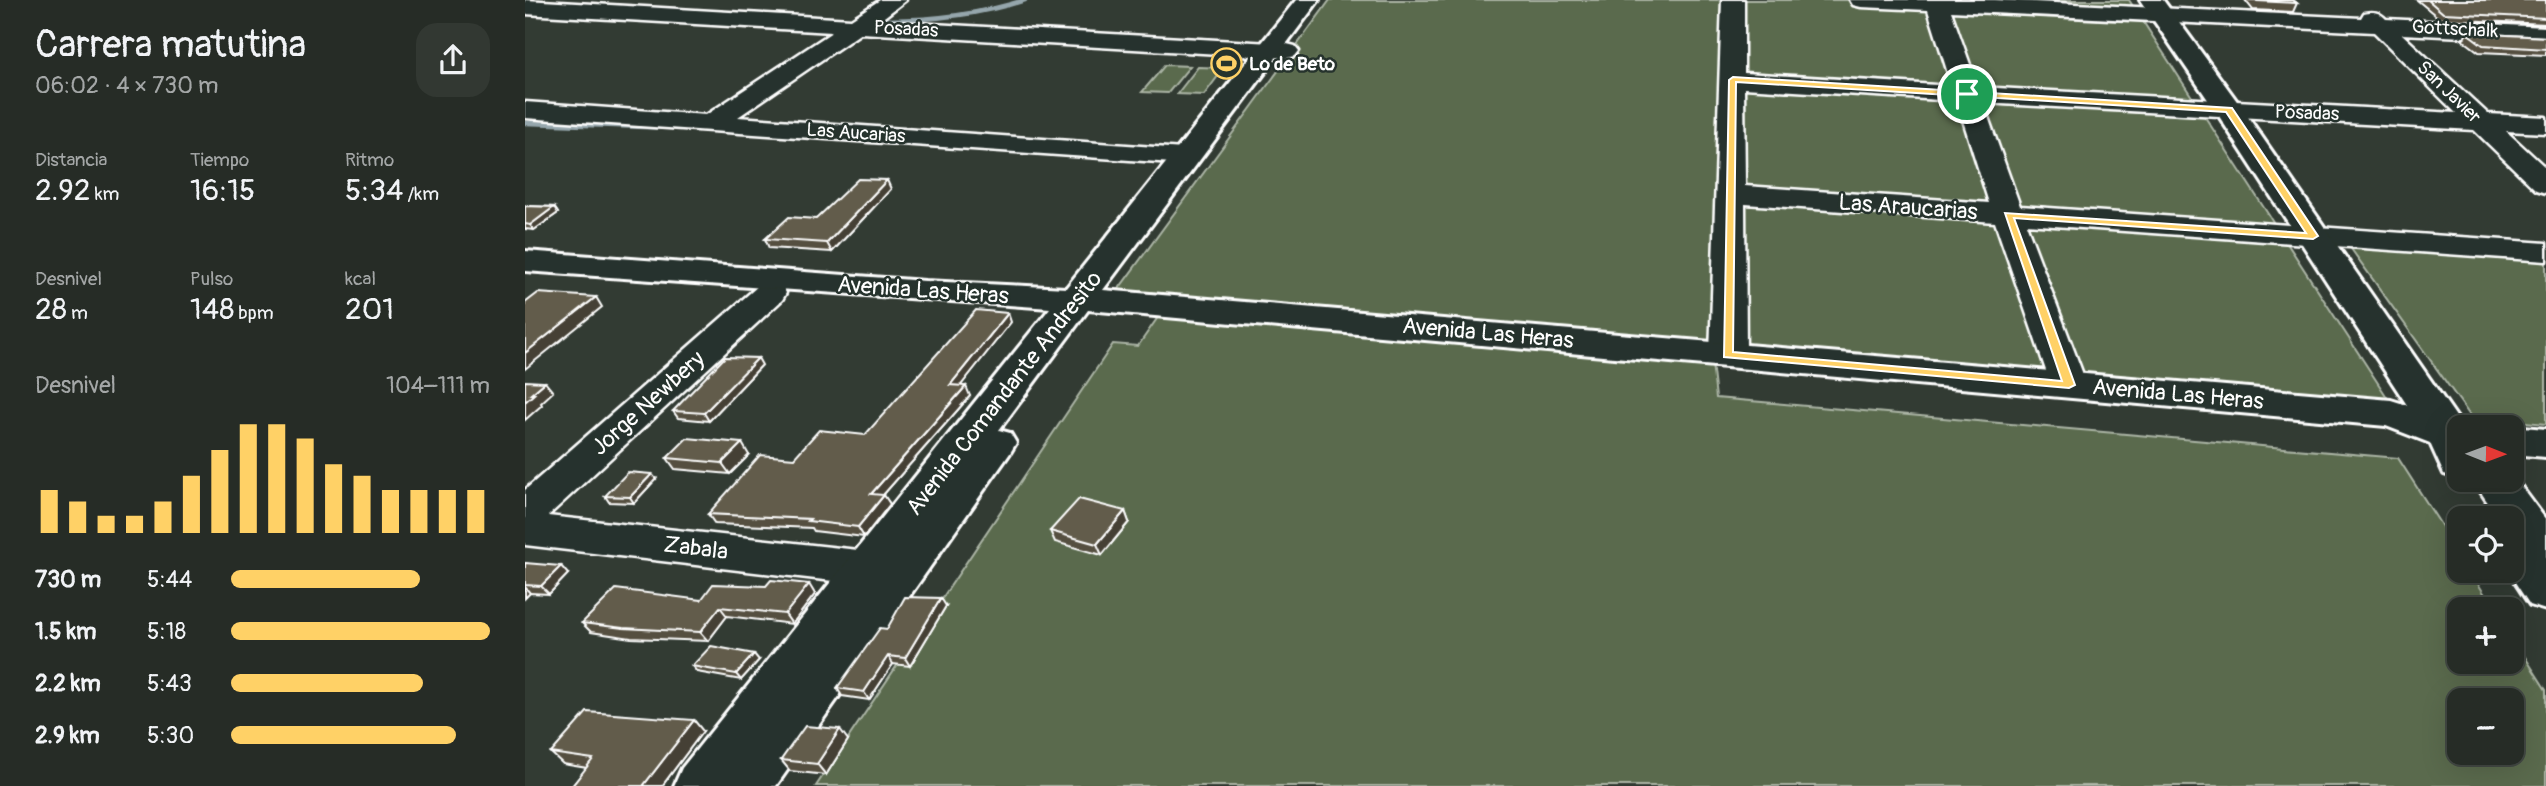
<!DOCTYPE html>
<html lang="es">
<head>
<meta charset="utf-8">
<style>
	:root { --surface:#262c26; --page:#323832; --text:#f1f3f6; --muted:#a4a7a7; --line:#424843; --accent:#ffd166 }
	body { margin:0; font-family:Pangolin,sans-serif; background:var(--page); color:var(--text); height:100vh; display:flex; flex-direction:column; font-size:26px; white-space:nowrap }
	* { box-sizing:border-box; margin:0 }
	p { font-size:23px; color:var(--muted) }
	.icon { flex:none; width:38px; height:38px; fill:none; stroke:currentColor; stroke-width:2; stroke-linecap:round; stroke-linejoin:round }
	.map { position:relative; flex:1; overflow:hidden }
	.drawer { display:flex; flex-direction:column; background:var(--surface); width:525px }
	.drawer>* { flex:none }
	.needle { width:46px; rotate:91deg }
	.buttons { position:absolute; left:1922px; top:415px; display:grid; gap:14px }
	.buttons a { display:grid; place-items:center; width:77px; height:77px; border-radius:14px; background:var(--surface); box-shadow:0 7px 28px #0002,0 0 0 2px var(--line); font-size:35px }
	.pin { position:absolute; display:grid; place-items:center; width:60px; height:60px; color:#fff; margin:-30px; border:4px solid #fff; border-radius:50%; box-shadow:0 2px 7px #0007 }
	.round { display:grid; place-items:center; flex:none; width:74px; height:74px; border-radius:21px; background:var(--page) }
	.head { display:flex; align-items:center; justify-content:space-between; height:119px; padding:0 35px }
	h1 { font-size:38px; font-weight:600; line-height:52px }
	.stats { display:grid; grid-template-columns:repeat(3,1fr); gap:10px; height:119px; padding:7px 35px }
	.stats div { display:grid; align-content:center }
	.stats b { font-size:30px; font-weight:600 }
	.stats small { font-size:19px; font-weight:400 }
	.stats p { font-size:19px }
	.chart { height:196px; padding:14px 35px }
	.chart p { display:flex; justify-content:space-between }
	.chart svg { width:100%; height:126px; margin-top:7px; stroke:var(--accent); stroke-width:6 }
	ul { padding:0 35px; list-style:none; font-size:23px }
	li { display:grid; grid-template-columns:112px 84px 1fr; align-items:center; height:52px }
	li i { height:18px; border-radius:9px; background:var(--accent) }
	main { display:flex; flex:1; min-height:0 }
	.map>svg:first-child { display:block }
	.green { fill:#5a6b4e; stroke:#acb5a6; stroke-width:2; fill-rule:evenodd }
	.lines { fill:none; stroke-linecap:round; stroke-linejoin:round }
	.stream { stroke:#95a6ac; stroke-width:4.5 }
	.minor-casing { stroke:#fff; stroke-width:5 }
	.major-casing { stroke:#fff; stroke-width:6 }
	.minor { fill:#26332d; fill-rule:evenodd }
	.major { fill:#26332d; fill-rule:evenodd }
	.wall { fill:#544f40; stroke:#fff; stroke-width:2 }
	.shaded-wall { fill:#454034; stroke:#fff; stroke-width:2 }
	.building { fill:#625c4b; stroke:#fff; stroke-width:2 }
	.route { fill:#ffd166; stroke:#fff; stroke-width:2; fill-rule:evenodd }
	.labels { text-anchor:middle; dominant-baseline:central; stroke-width:5; stroke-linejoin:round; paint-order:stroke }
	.far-street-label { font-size:19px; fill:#fff; stroke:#26332d }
	.far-poi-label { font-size:19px; font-weight:bold; fill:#fff; stroke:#26332d; text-anchor:start }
	.street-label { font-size:23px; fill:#fff; stroke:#26332d }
</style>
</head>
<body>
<main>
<section class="drawer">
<div class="head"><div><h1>Carrera matutina</h1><p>06:02 · 4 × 730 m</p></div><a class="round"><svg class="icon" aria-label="share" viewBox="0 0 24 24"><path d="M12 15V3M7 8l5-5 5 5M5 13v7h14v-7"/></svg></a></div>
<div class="stats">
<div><p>Distancia</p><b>2.92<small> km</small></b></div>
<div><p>Tiempo</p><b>16:15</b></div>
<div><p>Ritmo</p><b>5:34<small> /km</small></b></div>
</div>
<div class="stats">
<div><p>Desnivel</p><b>28<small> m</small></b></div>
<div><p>Pulso</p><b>148<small> bpm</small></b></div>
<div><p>kcal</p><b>201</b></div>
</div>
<div class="chart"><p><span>Desnivel</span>104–111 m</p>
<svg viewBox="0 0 160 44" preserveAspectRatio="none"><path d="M5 44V29M15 44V33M25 44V38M35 44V38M45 44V33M55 44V24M65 44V15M75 44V6M85 44V6M95 44V11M105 44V20M115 44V24M125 44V29M135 44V29M145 44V29M155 44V29"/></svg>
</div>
<ul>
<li><b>730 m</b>5:44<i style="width:73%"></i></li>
<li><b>1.5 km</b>5:18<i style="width:100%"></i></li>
<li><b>2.2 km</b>5:43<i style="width:74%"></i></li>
<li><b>2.9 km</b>5:30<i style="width:87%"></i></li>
</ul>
</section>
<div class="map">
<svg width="2021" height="786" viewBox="0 0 2021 786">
	<rect width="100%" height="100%" fill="#323b33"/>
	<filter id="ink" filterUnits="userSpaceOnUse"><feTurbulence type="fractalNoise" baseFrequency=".0143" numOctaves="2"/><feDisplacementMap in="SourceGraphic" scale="14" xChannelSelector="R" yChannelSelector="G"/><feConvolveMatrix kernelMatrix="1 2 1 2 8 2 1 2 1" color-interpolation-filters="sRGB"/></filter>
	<g filter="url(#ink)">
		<!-- green -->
		<g class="green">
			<path d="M805,0h799l269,414 -687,-60 5,44 682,60 61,95v17l11,1 24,38h-35v53h52v-27l35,55v96h-1730l297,-442 25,2 27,-39 -55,-6zM1934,700h52v52h-52z"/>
			<polygon points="640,65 665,66 643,93 617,92"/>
			<polygon points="673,67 699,68 679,95 652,94"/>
			<polygon points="1824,246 2021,261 2021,424 1946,417"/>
		</g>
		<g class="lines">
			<!-- stream -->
			<g class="stream">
				<polyline points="761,13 771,0"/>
				<path d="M362,20c46,0 94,-6 138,-20"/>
				<polyline points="0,123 150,128"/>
			</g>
			<defs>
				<g id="minor">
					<polygon points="0,0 326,19 355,0 381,0 354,21 762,44 770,46 774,51 770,56 762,58 336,33 213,117 672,150 676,156 672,162 662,164 0,118 0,102 181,115 307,32 0,14"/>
					<path d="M1197,0h22v73l208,13 -24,-76 -67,-3 -8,-2 -3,-5h145l366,18 3,-5c10,-2 15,-1 22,6l160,8v14l-144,-7 86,80 58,3v16l-40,-2 40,37v25l-10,-3 -62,-60 -491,-27 37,103 526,37v18l-520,-37 61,161 -5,8 -13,4 -13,-4 -5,-8 -56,-163 -250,-18 1,151 -6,8 -12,3 -12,-3 -6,-8zM1426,11l423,21 82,81 -478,-26zM1219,88l213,13 32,102 -244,-17z"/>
					<polygon points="245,283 257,286 261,293 257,300 23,516 342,551 357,556 364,568 357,580 342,585 0,545 0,490 233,286"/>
				</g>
				<g id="major">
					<polygon points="771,0 794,0 578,290 1866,400 1882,405 1690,110 1615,0 1638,0 1714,104 1934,421 1948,425 1934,427 1934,478 1919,474 1905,443 1861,426 563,310 474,430 485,433 491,443 485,453 251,786 149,786 157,768 525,308 0,271 0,251 400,281 541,288"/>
					<polygon points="1986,426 2021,429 2021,457 1986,454 1986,427 1983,427"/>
					<polygon points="1986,473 2021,520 2021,610 2005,605 1982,570 1986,570 1986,518 1973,518 1948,480 1986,480"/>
				</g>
			</defs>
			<!-- minor casing -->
			<use href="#minor" class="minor-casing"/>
			<!-- major casing -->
			<use href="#major" class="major-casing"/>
			<!-- minor -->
			<use href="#minor" class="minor"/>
			<!-- major -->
			<use href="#major" class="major"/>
		</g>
		<!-- wall -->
		<g class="wall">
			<polygon points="1720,0 1768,0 1772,3 1768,12 1728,10"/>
			<polygon points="1892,0 2021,0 2021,24 1915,19"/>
			<polygon points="1942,33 2021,37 2021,55 1954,52 1938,40"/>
			<polygon points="366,189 307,252 244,248 240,239"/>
			<polygon points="0,206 29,207 33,213 9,230 0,229"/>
			<polygon points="486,322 435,386 445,396 358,495 365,504 339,537 289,531 287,528 190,524 183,514 269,458 340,435"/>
			<polygon points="237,365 184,421 153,418 148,411"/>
			<polygon points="224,455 205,474 150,469 142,458"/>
			<polygon points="131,479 109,503 84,502 80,496"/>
			<polygon points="600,511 604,522 577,555 530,542 525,531"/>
			<polygon points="0,563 43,574 24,594 5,593 0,598"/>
			<polygon points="290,594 267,624 202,616 183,641 106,638 66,632 57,623 176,600"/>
			<polygon points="421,606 385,666 368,664 344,700 317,696 312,688 362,629"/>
			<polygon points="234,660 216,680 172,672 167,666"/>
			<polygon points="178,731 137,786 47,786 62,768 38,764 26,753"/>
			<polygon points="323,740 301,775 265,771 256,760"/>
		</g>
		<!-- shaded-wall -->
		<g class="shaded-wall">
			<polygon points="362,180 366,189 307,252 302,243"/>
			<polygon points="29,207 33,213 9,230 5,225"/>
			<polygon points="71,297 77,307 0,369 0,353"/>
			<polygon points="483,313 486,322 429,394 425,385"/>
			<polygon points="233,358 237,365 184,421 179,413"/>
			<polygon points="20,382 28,392 16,403 17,405 0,420 0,402 6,394"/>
			<polygon points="441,386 445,396 351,503 346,494"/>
			<polygon points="217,443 224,455 205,474 197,463"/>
			<polygon points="127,474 131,479 109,503 105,497"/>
			<polygon points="359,495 365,504 339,537 333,527"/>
			<polygon points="600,511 604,522 577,555 572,544"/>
			<polygon points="36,566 43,574 24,594 16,586"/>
			<polygon points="284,584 290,594 267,624 260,614"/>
			<polygon points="0,587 5,593 0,598"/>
			<polygon points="416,598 421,606 385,666 380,658"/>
			<polygon points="195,607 202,616 183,641 175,632"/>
			<polygon points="229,654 234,660 216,680 211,674"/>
			<polygon points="363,656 368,664 344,700 339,692"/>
			<polygon points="169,720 178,731 137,786 118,786"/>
			<polygon points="315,729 323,740 301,775 292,764"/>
		</g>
		<!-- building -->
		<g class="building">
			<polygon points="1731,0 1768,0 1772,3 1732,1"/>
			<polygon points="1903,0 2021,0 2021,18 1918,13"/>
			<polygon points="1942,33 2021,37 2021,49 1958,45"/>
			<polygon points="333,179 362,180 302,243 240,239 264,217 291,219"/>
			<polygon points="0,206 29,207 5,225 0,224"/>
			<polygon points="13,293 71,297 0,353 0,303"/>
			<polygon points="451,310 483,313 425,385 441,386 346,494 359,495 333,527 283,521 285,519 183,514 235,455 269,458 294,430 340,435"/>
			<polygon points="200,357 233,358 179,413 148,411"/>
			<polygon points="0,381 20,382 6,394 9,394 0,402"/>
			<polygon points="162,438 217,443 197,463 142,458"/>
			<polygon points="103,472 127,474 105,497 80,496"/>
			<polygon points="554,499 600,511 572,544 525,531"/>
			<polygon points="0,563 36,566 16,586 0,585"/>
			<polygon points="246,580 284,584 260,614 195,607 175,632 98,628 57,623 91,589 176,600 188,584 241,586"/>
			<polygon points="380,597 416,598 380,658 363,656 339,692 312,688 355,628 362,629"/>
			<polygon points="186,646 229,654 211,674 167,666"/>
			<polygon points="62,712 169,720 118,786 47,786 68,759 26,753"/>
			<polygon points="280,726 315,729 292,764 256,760"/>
		</g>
	</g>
	<!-- route -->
	<path class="route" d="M1208,77l499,31 86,128 -5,3 -299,-21 61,167 -6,3 -345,-31 5,-277zM1211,82l490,30 80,121 -301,-20 57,168 -329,-29z"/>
	<!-- icons -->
	<defs>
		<symbol id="stadium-ring" viewBox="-11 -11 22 22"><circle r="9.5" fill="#26332d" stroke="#ffd166" stroke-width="1.5"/><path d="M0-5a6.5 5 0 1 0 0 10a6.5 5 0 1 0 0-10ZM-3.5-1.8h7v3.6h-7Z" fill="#ffd166"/></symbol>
	</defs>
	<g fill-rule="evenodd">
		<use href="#stadium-ring" x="684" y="46" width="35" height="35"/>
	</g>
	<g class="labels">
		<!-- far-street labels -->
		<g class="far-street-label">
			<text transform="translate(381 29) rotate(3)">Posadas</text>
			<text transform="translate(1930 29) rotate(3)">Gottschalk</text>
			<text transform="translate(1924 92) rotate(44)">San Javier</text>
			<text transform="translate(1782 113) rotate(2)">Posadas</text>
			<text transform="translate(331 133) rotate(4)">Las Aucarias</text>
		</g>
		<!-- far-poi labels -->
		<g class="far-poi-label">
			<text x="724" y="64">Lo de Beto</text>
		</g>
		<!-- street labels -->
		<g class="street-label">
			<text transform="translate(1383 207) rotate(4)">Las Araucarias</text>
			<text transform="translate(398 290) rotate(4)">Avenida Las Heras</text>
			<text transform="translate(963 333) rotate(5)">Avenida Las Heras</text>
			<text transform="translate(479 393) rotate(-52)">Avenida Comandante Andresito</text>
			<text transform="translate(1653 394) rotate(5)">Avenida Las Heras</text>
			<text transform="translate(123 403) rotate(-42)">Jorge Newbery</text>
			<text transform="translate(171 548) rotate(7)">Zabala</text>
		</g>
	</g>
</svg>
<div class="buttons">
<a><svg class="needle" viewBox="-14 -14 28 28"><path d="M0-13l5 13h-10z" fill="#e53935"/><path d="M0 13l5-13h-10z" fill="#a4a7a7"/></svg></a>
<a><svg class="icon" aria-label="locate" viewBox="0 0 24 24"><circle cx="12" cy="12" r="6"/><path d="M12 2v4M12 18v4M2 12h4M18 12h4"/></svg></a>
<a>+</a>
<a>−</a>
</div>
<div class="pin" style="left:1442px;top:94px;background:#1e9e55"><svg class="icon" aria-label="arrive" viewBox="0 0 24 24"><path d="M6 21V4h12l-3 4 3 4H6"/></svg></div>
</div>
</main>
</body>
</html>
